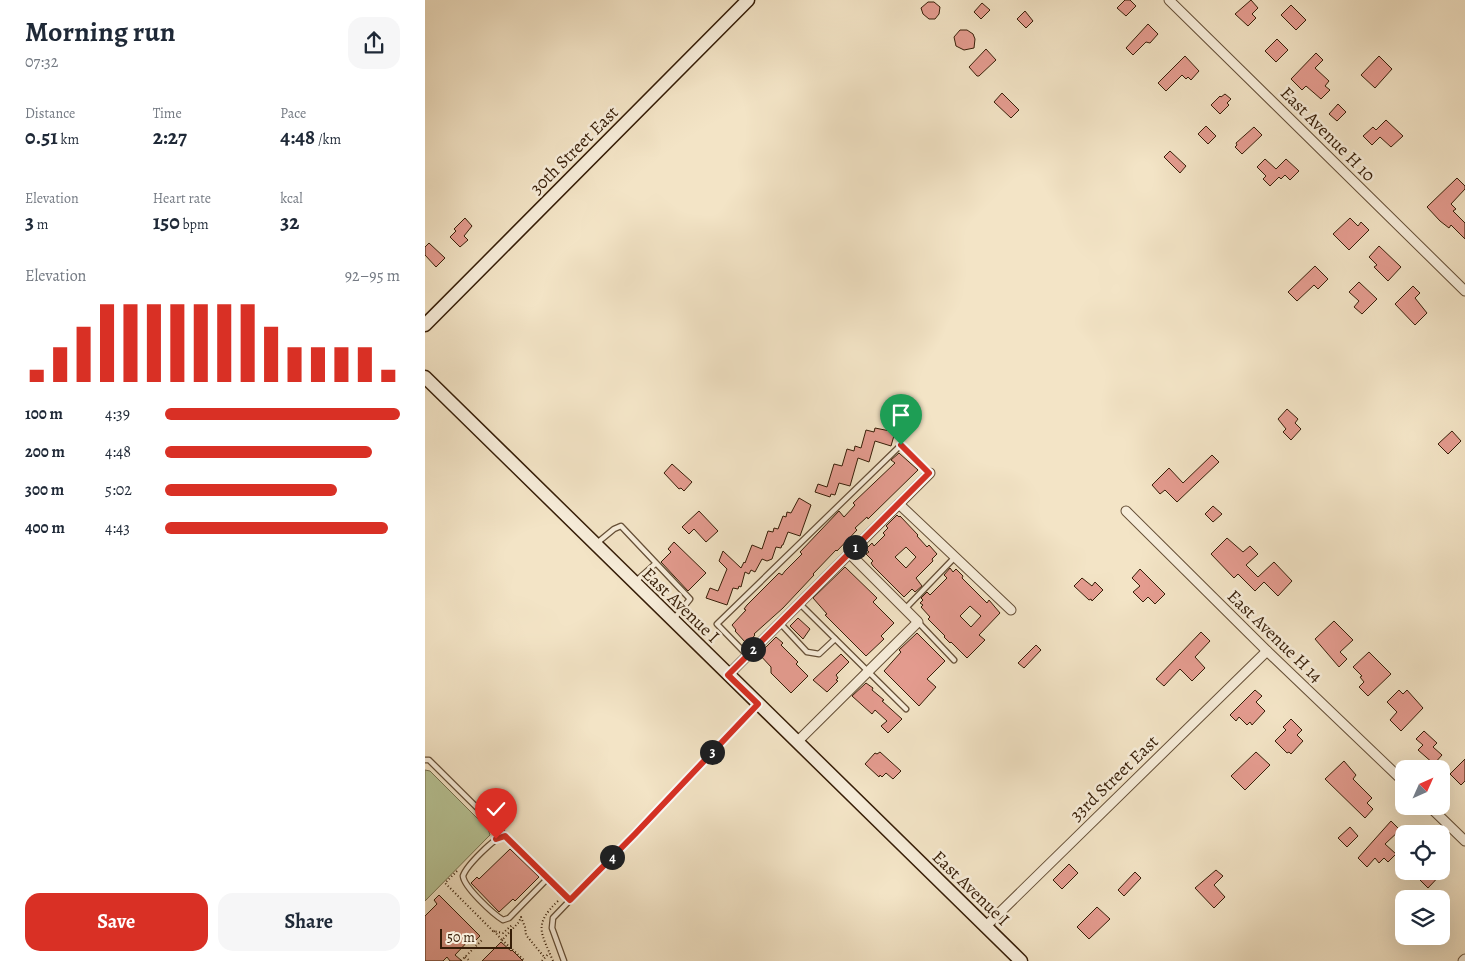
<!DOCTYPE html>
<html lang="en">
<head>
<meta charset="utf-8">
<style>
	:root { --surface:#fff; --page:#f6f6f7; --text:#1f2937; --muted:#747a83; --accent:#d93025 }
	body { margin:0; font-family:Alegreya,serif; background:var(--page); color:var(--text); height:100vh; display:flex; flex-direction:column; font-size:19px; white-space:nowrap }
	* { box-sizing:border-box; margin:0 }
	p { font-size:16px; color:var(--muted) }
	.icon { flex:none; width:28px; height:28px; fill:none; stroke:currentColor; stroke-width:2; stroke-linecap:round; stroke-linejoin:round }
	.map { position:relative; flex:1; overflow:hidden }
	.drawer { display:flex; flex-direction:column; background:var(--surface); width:425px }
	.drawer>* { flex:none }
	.needle { width:32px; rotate:45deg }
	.buttons { position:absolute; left:970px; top:760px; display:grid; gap:10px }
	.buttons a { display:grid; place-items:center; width:55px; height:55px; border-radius:10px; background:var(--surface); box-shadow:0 5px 20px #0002; font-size:25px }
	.scale { position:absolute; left:15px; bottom:12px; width:72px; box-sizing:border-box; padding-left:5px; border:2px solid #361d07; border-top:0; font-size:14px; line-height:18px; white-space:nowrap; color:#361d07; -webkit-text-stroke:4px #f7edda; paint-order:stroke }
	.pin { position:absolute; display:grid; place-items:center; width:42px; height:42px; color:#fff; margin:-51px -21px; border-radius:50% 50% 50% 0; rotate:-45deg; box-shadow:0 0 5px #0007 }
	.pin .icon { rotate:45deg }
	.km { position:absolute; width:25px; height:25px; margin:-12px; border-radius:50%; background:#222; color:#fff; font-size:14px; line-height:25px; text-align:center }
	.round { display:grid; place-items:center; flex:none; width:52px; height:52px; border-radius:15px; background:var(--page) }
	.headline { display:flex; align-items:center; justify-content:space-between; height:85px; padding:0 25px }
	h1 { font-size:28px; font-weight:700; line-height:38px }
	.metrics { display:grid; grid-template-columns:repeat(3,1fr); gap:8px; height:85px; padding:5px 25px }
	.metrics div { display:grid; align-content:center }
	.metrics b { font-size:21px; font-weight:700 }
	.metrics small { font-size:14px; font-weight:400 }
	.metrics p { font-size:14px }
	.chart { height:140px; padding:10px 25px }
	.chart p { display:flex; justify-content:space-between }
	.chart svg { width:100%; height:90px; margin-top:5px; stroke:var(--accent); stroke-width:6 }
	.button { display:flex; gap:10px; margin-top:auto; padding:10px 25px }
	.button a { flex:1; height:58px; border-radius:15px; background:var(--accent); color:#fff; font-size:20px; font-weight:700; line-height:58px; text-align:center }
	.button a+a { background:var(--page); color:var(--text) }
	ul { padding:0 25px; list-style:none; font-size:16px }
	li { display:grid; grid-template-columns:80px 60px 1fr; align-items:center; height:38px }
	li i { height:12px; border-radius:6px; background:var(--accent) }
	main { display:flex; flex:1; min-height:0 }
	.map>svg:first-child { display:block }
	.green { fill:#b8c597; stroke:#77714f }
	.building { fill:#e59c90; stroke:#361d07; fill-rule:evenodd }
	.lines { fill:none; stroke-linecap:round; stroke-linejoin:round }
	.lane-casing { stroke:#654f37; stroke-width:7 }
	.street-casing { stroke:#654f37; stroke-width:11 }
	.secondary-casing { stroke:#361d07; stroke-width:15 }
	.path { stroke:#361d07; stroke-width:2; stroke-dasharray:1 2.5; stroke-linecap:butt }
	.lane { stroke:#f7edda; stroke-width:4.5 }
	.street { stroke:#f7edda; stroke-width:9 }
	.secondary { stroke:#f7edda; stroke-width:12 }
	.route-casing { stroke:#fff; stroke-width:10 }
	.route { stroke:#d93025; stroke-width:6 }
	.labels { text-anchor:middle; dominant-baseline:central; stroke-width:5; stroke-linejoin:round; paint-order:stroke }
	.street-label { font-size:18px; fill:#361d07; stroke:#f7edda }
</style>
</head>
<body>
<main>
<section class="drawer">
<div class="headline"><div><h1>Morning run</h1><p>07:32</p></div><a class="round"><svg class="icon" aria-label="share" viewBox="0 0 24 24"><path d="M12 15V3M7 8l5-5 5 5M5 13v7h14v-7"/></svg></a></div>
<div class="metrics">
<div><p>Distance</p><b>0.51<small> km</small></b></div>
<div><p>Time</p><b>2:27</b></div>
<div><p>Pace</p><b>4:48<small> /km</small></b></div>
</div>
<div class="metrics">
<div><p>Elevation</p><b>3<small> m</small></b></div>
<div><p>Heart rate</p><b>150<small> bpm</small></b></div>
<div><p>kcal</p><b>32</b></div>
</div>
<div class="chart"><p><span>Elevation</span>92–95 m</p>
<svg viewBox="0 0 160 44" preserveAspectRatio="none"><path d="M5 44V38M15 44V27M25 44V17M35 44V6M45 44V6M55 44V6M65 44V6M75 44V6M85 44V6M95 44V6M105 44V17M115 44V27M125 44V27M135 44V27M145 44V27M155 44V38"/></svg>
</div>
<ul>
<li><b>100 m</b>4:39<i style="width:100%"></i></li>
<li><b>200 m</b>4:48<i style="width:88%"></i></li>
<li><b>300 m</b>5:02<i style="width:73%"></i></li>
<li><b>400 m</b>4:43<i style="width:95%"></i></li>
</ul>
<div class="button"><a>Save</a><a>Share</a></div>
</section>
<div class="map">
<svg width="1040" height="961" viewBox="0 0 1040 961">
	<rect width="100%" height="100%" fill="#f3e4c6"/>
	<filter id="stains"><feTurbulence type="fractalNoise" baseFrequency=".004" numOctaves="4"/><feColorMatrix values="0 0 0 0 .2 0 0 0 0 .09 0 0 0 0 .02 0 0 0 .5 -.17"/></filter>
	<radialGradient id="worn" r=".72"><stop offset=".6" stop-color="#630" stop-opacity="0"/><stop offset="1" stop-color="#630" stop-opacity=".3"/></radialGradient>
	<!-- green -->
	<polygon class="green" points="0,770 5,771 63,829 65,835 0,901"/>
	<!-- building -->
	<g class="building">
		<polygon points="700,0 705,0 711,6 701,16 692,8"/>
		<polygon points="826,0 833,8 827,14 831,18 823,26 810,14"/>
		<polygon points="503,2 509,2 515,7 514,14 510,19 504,19 498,14 496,8"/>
		<polygon points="557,3 565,10 556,19 549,12"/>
		<polygon points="866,5 881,20 871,30 856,15"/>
		<polygon points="600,11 608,21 601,28 592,19"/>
		<polygon points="723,24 733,34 725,43 721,42 708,55 701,48"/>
		<polygon points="535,30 542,30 548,34 550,39 549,48 539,50 531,46 529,37"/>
		<polygon points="852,39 863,50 851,62 840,51"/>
		<polygon points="561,49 571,60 554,76 552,76 544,67"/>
		<polygon points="891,53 898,60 890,68 904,81 900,86 905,90 896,99 881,86 877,90 866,79"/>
		<polygon points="760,56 774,71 766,80 763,77 761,79 757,75 741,91 733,83"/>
		<polygon points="954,56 967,69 950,88 936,75"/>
		<polygon points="577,93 594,110 586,118 569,102"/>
		<polygon points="800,94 806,99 802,103 804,105 795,114 786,105 795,96 796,97"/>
		<polygon points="913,104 921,112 912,121 904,114"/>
		<polygon points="961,120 978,136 966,147 955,137 947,145 938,136 948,127 951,130"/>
		<polygon points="781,126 791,136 783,144 773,134"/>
		<polygon points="829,127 837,135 817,154 810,147 812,145 811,143"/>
		<polygon points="745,151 761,166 755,173 739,157"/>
		<polygon points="840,159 851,169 861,159 874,171 865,180 860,175 856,179 854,177 845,186 838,179 841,176 832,167"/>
		<polygon points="1032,178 1040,186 1040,189 1026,204 1031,209 1028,211 1040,223 1040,239 1026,225 1024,228 1015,221 1002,207"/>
		<polygon points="40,218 47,226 39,236 43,240 35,247 25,237 31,231 29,229"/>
		<polygon points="925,218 933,226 936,222 944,230 924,250 908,234"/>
		<polygon points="4,243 20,258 11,267 0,255 0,247"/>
		<polygon points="954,246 976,267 963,281 949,267 952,265 944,257"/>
		<polygon points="890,266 903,279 893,289 889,285 872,301 863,292"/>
		<polygon points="934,282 952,299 937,314 929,307 934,301 924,292"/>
		<polygon points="988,286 995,293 990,298 1002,313 990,325 970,304"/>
		<polygon points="862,409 873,419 870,423 876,429 866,440 858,432 861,429 853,419"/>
		<polygon points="450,428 470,432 466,446 450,441 444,462 433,458 425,486 414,483 410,495 406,494 405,497 390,492 393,484 402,487 409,464 417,466 422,449 429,451 430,446 436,448 441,430 449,432"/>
		<polygon points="1027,431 1036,441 1023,454 1013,444"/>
		<polygon points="474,453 493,470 446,516 443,519 442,517 430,528 432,530 412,551 411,550 388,574 389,575 358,608 329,634 330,635 324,642 322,640 320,642 310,631 311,630 307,625 321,610 319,609 322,605 354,573 357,575 360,571 377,554 375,552 414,511 419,517 430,505 428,503 470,463 466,460"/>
		<polygon points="787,455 794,462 752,502 740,490 735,494 727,485 744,468 758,483"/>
		<polygon points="247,464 267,482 259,491 256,488 254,489 239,473"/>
		<polygon points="374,498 386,505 375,536 363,532 358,545 357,545 356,548 351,547 347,559 342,561 337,559 330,572 326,570 324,574 320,572 316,587 314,586 313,589 308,588 302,605 281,598 285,588 293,591 302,569 294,561 298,551 316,568 319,562 320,563 327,545 337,549 343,531 348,532 349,528 353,529 358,516 361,517 362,512 366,513"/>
		<polygon points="788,506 797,514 788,522 780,514"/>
		<polygon points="274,511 293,531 281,542 269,529 264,534 257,527"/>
		<path d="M472,515l2,2 1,-1 18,19 -1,1 10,11 2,-2 8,9 -5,5 1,2 -17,17 6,8 -7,6 -3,-3 -8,8 -31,-31 -2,-3 2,-2 -7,-7 3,-2 -3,-3 6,-6 2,3 11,-11 -2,-2 5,-5 -2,-2zM481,547l10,10 -10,11 -11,-11z"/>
		<polygon points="802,538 818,552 825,546 833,554 821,565 833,577 849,562 867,581 853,596 839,582 830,591 813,574 809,578 786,554"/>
		<polygon points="249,542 281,573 263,591 236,562 246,552 243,549"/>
		<polygon points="420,567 452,598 448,602 469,623 456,636 459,639 441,656 400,615 402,614 388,598"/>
		<path d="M525,568l3,4 3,-3 7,7 -1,2 25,25 2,-3 11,13 -21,22 6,5 -18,18 -16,-16 -1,1 -6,-6 1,-1 -17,-17 2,-2 -9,-10 2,-2 -3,-2 3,-3 -2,-2 6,-6 3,3 17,-17 -3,-3zM545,606l11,10 -10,11 -11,-11z"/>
		<polygon points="715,569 740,594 730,604 723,597 718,602 708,592 715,586 707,578"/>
		<polygon points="657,578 667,586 670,582 678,590 667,601 666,599 664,600 649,586"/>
		<polygon points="373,618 385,629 378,639 365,626"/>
		<polygon points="909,621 928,640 915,652 922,659 914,667 890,639"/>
		<polygon points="776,632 785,641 770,657 780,668 767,681 755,669 739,686 731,679"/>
		<polygon points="492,633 520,661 502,679 511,687 494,706 459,671 476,652 474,650"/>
		<polygon points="351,637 358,643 356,645 373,662 371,664 383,676 366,693 346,673 346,667 334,654"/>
		<polygon points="611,645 616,650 599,668 593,663"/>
		<polygon points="944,652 966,674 943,696 934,687 939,682 935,677 937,676 928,667"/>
		<polygon points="416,654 424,662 411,675 413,678 411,680 413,681 402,692 388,680"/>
		<polygon points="441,683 448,688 447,690 459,700 457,701 477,719 463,733 456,726 462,721 450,710 447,714 427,696"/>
		<polygon points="830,690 837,696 831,702 840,711 827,725 825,722 822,725 814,717 811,721 805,715"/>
		<polygon points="974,690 978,694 982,690 998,708 976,731 965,720 972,712 962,702"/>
		<polygon points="866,719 877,730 872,735 878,741 866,754 864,752 862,753 850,741 861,730 858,727"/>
		<polygon points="999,731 1012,743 1008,747 1017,755 1009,764 993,750 998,745 991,739"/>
		<polygon points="455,752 476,771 468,779 461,773 457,777 455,775 454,777 440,764 450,753 452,754"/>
		<polygon points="831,752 845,765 820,790 806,776"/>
		<polygon points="1040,759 1040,781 1036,785 1025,774"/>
		<polygon points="919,761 931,775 928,779 947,798 942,803 948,809 940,818 900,779"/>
		<polygon points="966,821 975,830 960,844 971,854 963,862 959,858 954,863 950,858 942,867 933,858"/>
		<polygon points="925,827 933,836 922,847 913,838"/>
		<polygon points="85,849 114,877 90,901 88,899 74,912 46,883 52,877 54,879"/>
		<polygon points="644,864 653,873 637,889 628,880"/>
		<polygon points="791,870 798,876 789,885 800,897 789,908 770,888"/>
		<polygon points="1002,871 1019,871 1003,888 994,879"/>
		<polygon points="710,872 716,878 699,896 693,890"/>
		<polygon points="14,895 55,936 50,941 46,938 30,955 37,961 25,961 22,957 18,961 0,961 0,916 12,904 9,900"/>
		<polygon points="672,907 685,919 664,939 652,927"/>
		<polygon points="76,942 86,951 87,950 98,961 57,961"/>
	</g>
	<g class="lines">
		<defs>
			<g id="lane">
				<polyline points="172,543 189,529 196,526 265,599 248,620"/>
				<polyline points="211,581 230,564"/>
				<polyline points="374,603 481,709"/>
				<polyline points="480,609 530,557"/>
				<polyline points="493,622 529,660"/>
				<polyline points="355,623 382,652 394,654 410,639"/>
				<polyline points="322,655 292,624 476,445 505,473"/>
				<polyline points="0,760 4,760 145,900"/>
				<path d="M80,835c-10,2 -39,31 -42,41 1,11 30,38 40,44l6,-2 39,-40"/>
				<polyline points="139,961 127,928 128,918 332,705"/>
			</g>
			<g id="street">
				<polyline points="744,0 1040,291"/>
				<polyline points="474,504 586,610"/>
				<polyline points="701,511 842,651 979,782"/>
				<polyline points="303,675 505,473"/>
				<polyline points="372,742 493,622 424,553"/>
				<polyline points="1004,806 1040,841"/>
				<polyline points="560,927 842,651"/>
				<polyline points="1038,961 1040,959"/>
			</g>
			<g id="secondary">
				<polyline points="0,325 323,0"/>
				<polyline points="0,377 596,961"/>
			</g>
		</defs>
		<!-- lane casing -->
		<use href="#lane" class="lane-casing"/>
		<!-- street casing -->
		<use href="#street" class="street-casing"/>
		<!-- secondary casing -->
		<use href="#secondary" class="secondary-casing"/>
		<!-- path -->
		<g class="path">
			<polyline points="32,871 20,883 68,931 78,933 87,925"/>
			<polyline points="69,931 77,940 94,922 96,917 100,927 101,935 120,958"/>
			<polyline points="77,940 100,961"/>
			<polyline points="40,957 45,961"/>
			<polyline points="36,961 58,939"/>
			<polyline points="117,961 124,953"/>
			<path d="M128,961c-12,-29 -20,-36 5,-60"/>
		</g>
		<!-- lane -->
		<use href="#lane" class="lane"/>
		<!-- street -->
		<use href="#street" class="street"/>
		<!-- secondary -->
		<use href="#secondary" class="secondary"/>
	</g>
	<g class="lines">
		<defs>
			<polyline id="route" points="71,839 80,836 145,900 210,834 333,704 303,675 504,473 476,445"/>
		</defs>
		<!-- route casing -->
		<use href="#route" class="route-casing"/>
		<!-- route -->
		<use href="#route" class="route"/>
	</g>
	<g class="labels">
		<!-- street labels -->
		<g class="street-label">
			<text transform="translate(903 134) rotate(45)">East Avenue H 10</text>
			<text transform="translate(149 150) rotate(-45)">30th Street East</text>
			<text transform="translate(256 605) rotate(44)">East Avenue I</text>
			<text transform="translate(850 636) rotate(44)">East Avenue H 14</text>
			<text transform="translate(689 778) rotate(-44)">33rd Street East</text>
			<text transform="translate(546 888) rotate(44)">East Avenue I</text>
		</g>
	</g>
	<rect width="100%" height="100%" filter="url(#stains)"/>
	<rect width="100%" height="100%" fill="url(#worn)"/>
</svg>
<div class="buttons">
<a><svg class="needle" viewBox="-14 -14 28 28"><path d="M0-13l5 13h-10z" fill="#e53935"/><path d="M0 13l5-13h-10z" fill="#747a83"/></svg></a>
<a><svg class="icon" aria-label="locate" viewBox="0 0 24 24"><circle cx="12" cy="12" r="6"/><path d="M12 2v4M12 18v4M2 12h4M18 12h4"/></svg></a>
<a><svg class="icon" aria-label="layers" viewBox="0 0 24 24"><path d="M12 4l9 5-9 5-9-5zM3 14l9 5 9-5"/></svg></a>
</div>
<div class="scale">50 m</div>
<div class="pin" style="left:476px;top:445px;background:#1e9e55"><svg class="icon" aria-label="arrive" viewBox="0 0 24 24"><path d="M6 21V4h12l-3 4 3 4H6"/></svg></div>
<div class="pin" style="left:71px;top:839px;background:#d93025"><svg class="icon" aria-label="check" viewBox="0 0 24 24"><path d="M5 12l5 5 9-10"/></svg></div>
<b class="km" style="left:430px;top:547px">1</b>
<b class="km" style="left:328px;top:649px">2</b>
<b class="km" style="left:287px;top:752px">3</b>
<b class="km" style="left:187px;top:857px">4</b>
</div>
</main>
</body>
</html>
